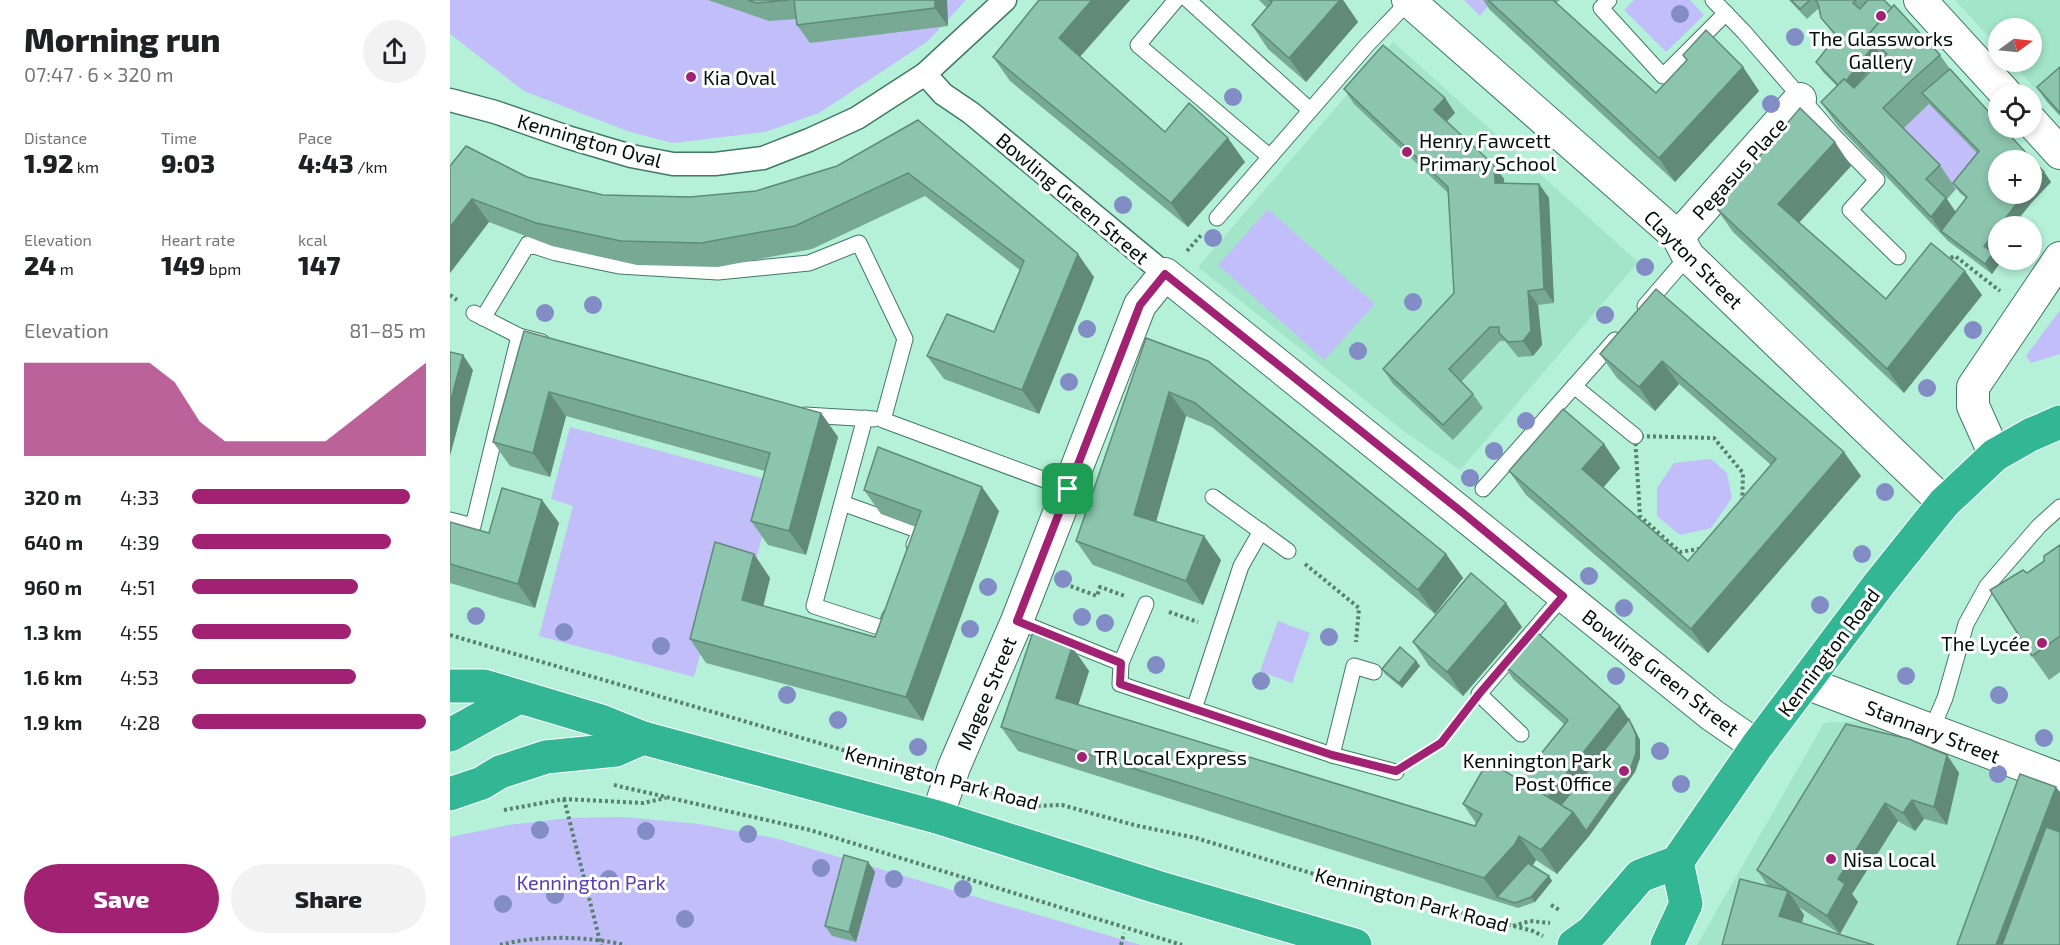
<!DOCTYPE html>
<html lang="en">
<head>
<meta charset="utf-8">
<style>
	:root { --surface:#fff; --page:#f2f2f2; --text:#202124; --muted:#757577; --accent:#a12172 }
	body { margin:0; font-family:"Exo 2",sans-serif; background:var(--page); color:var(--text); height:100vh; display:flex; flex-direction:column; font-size:22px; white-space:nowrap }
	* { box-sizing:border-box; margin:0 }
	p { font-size:20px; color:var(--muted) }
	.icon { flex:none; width:33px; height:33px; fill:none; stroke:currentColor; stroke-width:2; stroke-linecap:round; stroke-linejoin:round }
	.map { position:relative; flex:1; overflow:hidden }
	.panel { display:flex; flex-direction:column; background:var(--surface); width:450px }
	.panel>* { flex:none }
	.needle { width:39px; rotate:75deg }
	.controls { position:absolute; left:1538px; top:18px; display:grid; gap:12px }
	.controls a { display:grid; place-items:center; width:54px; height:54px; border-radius:50%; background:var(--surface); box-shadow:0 3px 9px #0003; font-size:30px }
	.pin { position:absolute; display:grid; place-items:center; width:51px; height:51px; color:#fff; margin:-26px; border-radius:12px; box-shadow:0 3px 9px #0006 }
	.round { display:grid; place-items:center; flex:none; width:63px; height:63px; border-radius:32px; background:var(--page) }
	.summary { display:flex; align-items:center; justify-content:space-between; height:102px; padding:0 24px }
	h1 { font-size:33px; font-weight:800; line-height:45px }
	.figures { display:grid; grid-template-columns:repeat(3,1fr); gap:9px; height:102px; padding:6px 24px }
	.figures div { display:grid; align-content:center }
	.figures b { font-size:26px; font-weight:800 }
	.figures small { font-size:16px; font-weight:400 }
	.figures p { font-size:16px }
	.chart { height:168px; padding:12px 24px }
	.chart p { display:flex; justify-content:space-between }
	.chart svg { width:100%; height:108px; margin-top:6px; fill:var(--accent); opacity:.7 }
	.cta { display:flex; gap:12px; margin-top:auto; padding:12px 24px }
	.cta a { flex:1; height:69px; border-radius:36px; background:var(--accent); color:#fff; font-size:24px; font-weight:800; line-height:69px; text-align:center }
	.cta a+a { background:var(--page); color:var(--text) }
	ul { padding:0 24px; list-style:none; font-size:20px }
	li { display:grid; grid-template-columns:96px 72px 1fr; align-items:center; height:45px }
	li i { height:15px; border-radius:8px; background:var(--accent) }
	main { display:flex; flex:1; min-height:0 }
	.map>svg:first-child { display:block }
	.built { fill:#a2e5c9 }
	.green { fill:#c1befa }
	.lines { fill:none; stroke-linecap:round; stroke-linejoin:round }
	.service-casing { stroke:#417964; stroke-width:17 }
	.pedestrian-casing { stroke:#417964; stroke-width:25 }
	.minor-casing { stroke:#417964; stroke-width:34 }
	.trunk-casing { stroke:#fff; stroke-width:35 }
	.path { stroke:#5a8070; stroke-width:4; stroke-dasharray:3 3; stroke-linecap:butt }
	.service { stroke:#fff; stroke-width:15 }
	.pedestrian { stroke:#fff; stroke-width:22 }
	.minor { stroke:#fff; stroke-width:32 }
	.trunk { stroke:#33b694; stroke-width:33 }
	.tree { fill:#818dc4 }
	.wall { fill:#78a995; fill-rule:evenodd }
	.shaded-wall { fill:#618a79 }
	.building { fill:#8bc5ad; stroke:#618a79; stroke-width:1.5 }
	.route-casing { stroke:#fff; stroke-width:12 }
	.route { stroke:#a12172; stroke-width:8 }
	.poi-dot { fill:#a12172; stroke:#fff; stroke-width:2 }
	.labels { text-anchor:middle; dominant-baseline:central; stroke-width:6; stroke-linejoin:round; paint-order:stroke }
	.poi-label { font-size:20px; fill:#001009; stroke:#fff; text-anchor:start }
	.street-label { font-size:20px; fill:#001009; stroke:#fff }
	.park-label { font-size:20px; fill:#573cb4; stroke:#fff }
</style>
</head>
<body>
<main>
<section class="panel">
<div class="summary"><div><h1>Morning run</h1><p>07:47 · 6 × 320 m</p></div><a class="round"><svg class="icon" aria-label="share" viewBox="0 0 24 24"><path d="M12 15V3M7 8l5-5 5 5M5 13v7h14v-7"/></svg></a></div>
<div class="figures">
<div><p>Distance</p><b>1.92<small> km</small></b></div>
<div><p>Time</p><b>9:03</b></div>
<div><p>Pace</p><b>4:43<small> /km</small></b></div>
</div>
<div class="figures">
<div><p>Elevation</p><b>24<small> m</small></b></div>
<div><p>Heart rate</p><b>149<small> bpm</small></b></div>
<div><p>kcal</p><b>147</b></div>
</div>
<div class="chart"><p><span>Elevation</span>81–85 m</p>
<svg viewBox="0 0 160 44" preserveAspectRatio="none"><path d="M0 44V6L10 6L20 6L30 6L40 6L50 6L60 14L70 30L80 38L90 38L100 38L110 38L120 38L130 30L140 22L150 14L160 6V44z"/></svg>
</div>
<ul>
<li><b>320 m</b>4:33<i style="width:93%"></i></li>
<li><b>640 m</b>4:39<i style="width:85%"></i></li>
<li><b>960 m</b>4:51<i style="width:71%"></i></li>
<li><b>1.3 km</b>4:55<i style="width:68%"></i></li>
<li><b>1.6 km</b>4:53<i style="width:70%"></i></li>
<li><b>1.9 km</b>4:28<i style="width:100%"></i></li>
</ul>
<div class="cta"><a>Save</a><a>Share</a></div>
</section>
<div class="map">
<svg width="1610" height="945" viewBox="0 0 1610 945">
	<rect width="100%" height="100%" fill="#b5f0d8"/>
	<!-- built -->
	<g class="built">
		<polygon points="1505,0 1610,0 1610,90 1597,102 1561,62 1581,62 1581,28 1548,28 1548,47"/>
		<polygon points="943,42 1188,262 1010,470 955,432 748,267"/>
		<polygon points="1417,721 1610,788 1610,945 1247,945 1374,723"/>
	</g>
	<!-- green -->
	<g class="green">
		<polygon points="0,0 516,0 478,41 369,113 315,132 223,143 180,132 74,91 0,34"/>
		<polygon points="1014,0 1043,0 1030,16"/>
		<polygon points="1184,0 1240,0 1254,15 1216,52 1174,10"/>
		<polygon points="1479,104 1536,161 1510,193 1450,132"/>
		<polygon points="818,209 925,304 874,360 768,265"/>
		<polygon points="1610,310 1610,354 1581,363 1576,356"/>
		<polygon points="120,427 326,482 305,564 276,556 244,677 89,636 123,506 101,499"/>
		<polygon points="1261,459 1277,473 1282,498 1261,528 1230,535 1207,516 1207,488 1224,463"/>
		<polygon points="828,621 860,633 842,683 810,671"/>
		<polygon points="173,817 249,824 324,838 691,945 0,945 0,837 59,825 118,818"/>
	</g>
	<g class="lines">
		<defs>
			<g id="service">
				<polyline points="726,0 688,45 820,157"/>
				<polyline points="738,0 860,110"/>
				<polyline points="1159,0 1151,8 1213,76 1276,13"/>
				<polyline points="1263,0 1294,32 1384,136 1427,180 1400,210 1448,257"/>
				<polyline points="767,218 917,45 959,1"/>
				<polyline points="1195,306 1238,256"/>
				<polyline points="24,313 69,336 92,342"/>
				<polyline points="33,318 78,244 106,253 169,266 268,272 359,263 409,243 455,339 433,420 619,489"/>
				<polyline points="1124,386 1185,436"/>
				<polyline points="355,415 424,419"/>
				<polyline points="415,418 364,606 435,629 440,616"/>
				<polyline points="1033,489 1165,340"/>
				<polyline points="763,497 838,551"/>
				<polyline points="392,503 470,531 464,545"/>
				<polyline points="0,520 23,526 69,336"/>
				<polyline points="567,621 671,663 670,684 882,755 946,772"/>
				<polyline points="671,663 696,604"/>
				<polyline points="744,709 791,566 811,531"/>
				<polyline points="1481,731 1495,698 1516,624 1537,586 1589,526 1610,507"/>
				<polyline points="1071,734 1029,694 1113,596"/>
				<polyline points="882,755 904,666 924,672"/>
			</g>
			<g id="pedestrian">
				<polyline points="475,74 493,94 521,113 715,274"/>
				<polyline points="0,100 45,112 117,137 181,156 223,164 265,164 313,158 359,140 407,118 475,74 555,0"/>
			</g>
			<g id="minor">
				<polyline points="958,0 1228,237 1238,256 1494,503"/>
				<polyline points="1470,0 1556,94"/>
				<polyline points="1581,121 1610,153"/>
				<polyline points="1228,237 1350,99"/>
				<polyline points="1545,455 1523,406 1523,387 1610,258"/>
				<polyline points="1356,683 1610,779"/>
				<polyline points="487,817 504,767 567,621 690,305 715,274 1262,715 1307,746"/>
			</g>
			<g id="trunk">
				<polyline points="0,686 34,686 151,721 193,738 487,817 707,887 905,945"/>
				<polyline points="0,735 69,697"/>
				<polyline points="0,794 32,783 50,772 96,757 166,750 193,738"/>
				<polyline points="1124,945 1142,932 1190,876 1227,862 1307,746 1429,584 1494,503 1545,455 1580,435 1610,422"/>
				<polyline points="1217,945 1236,904 1227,862"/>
			</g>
		</defs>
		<!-- service casing -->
		<use href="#service" class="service-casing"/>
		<!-- pedestrian casing -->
		<use href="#pedestrian" class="pedestrian-casing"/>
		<!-- minor casing -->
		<use href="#minor" class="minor-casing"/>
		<!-- trunk casing -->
		<use href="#trunk" class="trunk-casing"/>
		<!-- path -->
		<g class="path">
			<polyline points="737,251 752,234"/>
			<polyline points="1495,260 1505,256 1550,291"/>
			<polyline points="0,295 7,300"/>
			<polygon points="1185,436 1264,438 1293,473 1292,509 1266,546 1230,552 1190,516"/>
			<polyline points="855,564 909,608 906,642"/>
			<polyline points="615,584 647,596 650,587 675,596"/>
			<polyline points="719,612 748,622"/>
			<polyline points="0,635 468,772"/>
			<polyline points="964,760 991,743 1015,713"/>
			<polyline points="164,785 360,830 732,945"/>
			<polyline points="530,790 585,806 612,805 684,825 746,838 874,877 1083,931 1093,936"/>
			<polyline points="114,799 151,945"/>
			<polyline points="54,810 114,799 193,803 216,798"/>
			<polyline points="1101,905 1111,911"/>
			<polyline points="1063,926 1080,921 1100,923"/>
			<path d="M50,945c38,-10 87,-9 125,0"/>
			<polyline points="671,945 674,933"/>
		</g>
		<!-- service -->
		<use href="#service" class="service"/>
		<!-- pedestrian -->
		<use href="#pedestrian" class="pedestrian"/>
		<!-- minor -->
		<use href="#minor" class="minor"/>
		<!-- trunk -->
		<use href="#trunk" class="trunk"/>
	</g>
	<!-- trees -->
	<g class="tree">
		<circle cx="1230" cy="14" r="9"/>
		<circle cx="1345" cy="37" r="9"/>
		<circle cx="783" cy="97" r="9"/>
		<circle cx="1321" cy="104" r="9"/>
		<circle cx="673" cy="205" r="9"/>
		<circle cx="763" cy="238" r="9"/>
		<circle cx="1195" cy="267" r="9"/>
		<circle cx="963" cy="302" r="9"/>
		<circle cx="143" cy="305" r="9"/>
		<circle cx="95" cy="313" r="9"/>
		<circle cx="1155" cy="315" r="9"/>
		<circle cx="637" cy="329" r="9"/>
		<circle cx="1523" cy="330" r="9"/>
		<circle cx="908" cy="351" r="9"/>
		<circle cx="619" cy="382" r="9"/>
		<circle cx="1477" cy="388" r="9"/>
		<circle cx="1076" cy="421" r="9"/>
		<circle cx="1044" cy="451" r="9"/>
		<circle cx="1020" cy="478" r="9"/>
		<circle cx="1435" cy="492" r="9"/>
		<circle cx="1412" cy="554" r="9"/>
		<circle cx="1139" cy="576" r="9"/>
		<circle cx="613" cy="579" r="9"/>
		<circle cx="538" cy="587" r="9"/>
		<circle cx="1370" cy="605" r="9"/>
		<circle cx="1174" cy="608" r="9"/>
		<circle cx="26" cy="616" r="9"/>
		<circle cx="632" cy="617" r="9"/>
		<circle cx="655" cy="623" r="9"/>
		<circle cx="520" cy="629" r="9"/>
		<circle cx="114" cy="632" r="9"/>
		<circle cx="879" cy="637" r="9"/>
		<circle cx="211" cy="646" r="9"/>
		<circle cx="706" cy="665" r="9"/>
		<circle cx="1166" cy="676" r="9"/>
		<circle cx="1456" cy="676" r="9"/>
		<circle cx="811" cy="681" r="9"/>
		<circle cx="337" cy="695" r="9"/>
		<circle cx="1549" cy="695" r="9"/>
		<circle cx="388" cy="720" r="9"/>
		<circle cx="1594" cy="738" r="9"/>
		<circle cx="468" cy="747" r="9"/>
		<circle cx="1210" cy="751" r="9"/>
		<circle cx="1548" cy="774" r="9"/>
		<circle cx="1231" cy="784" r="9"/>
		<circle cx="90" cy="830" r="9"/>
		<circle cx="196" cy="831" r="9"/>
		<circle cx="298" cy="834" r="9"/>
		<circle cx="371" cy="868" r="9"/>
		<circle cx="159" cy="879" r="9"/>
		<circle cx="444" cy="879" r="9"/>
		<circle cx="513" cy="889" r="9"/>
		<circle cx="105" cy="895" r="9"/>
		<circle cx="53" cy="904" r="9"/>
		<circle cx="235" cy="919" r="9"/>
	</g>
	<!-- wall -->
	<g class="wall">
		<polygon points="258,0 497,0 498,26 360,43 347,25 346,19 319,21"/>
		<polygon points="589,0 680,0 630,57 715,132 795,162 738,227 560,81 543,57"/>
		<polygon points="809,0 893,0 908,22 856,82 818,49 802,25 817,8"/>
		<polygon points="1033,0 1110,0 1106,3 1206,93 1237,60 1233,55 1293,67 1309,91 1225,182 1040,10"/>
		<path d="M1339,0h95l56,55 10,14 94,103 7,10 -19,20 -34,24v20l-5,7 7,10 -8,11 -44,-33 -110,-115 -17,-24 16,-16 -14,-14 -7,-10 20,-25 -15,-19 -2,-10 -12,11zM1431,55l2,3 -23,24zM1479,104l48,49 -24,30 7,10 6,5 -10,14 -9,-13 9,-10 -16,-24 -37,-36z"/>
		<polygon points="1610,67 1610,116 1597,102 1587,87"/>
		<polygon points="894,89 995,98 1005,113 997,121 1054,179 1054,183 1089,184 1099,198 1104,303 1088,305 1092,345 1083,356 1068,357 1055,341 1050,341 1011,382 1023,394 1033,408 1003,440 943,384 933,369 1004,293 998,193 904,104"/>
		<polygon points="468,120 644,277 589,414 494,379 477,356 544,332 570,270 475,196 362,249 268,267 187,265 102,246 39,222 0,273 0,166 77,177 153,195 240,197 306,191 387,166"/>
		<polygon points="1401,166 1349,223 1436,299 1532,295 1454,393 1283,232 1266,208"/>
		<polygon points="1206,289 1411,476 1258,653 1076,495 1059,471 1154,444 1170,468 1153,488 1238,561 1321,465 1229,384 1205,411 1167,378 1150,354"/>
		<polygon points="74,331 371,413 388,437 356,555 318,545 301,521 315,471 116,416 100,477 60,466 43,442"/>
		<polygon points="696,338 996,554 1013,578 985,614 762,427 736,416 706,522 771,560 753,605 643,565 626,541"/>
		<polygon points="414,490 549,511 473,721 256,663 240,639 304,554 320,578 313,606 425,637 466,527 431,514"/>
		<polygon points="92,500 109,523 85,608 0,583 0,522 39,533"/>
		<polygon points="1610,545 1610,672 1599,680 1582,656 1577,573 1594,561"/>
		<polygon points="1072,627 1013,696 979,666 963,642"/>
		<polygon points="622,647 639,671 628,705 1025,826 1026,823 1013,804 1070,780 1114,724 1064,680 1051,662 1170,706 1182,724 1190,740 1190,758 1185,772 1139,836 1107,874 1086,860 1082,866 1099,876 1102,881 1085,902 1068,908 568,751 551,727"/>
		<polygon points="966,661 970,666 952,688 935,674 932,669"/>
		<polygon points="1497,755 1509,773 1497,825 1474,819 1465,831 1448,821 1402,894 1408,902 1390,934 1349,907 1354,915 1352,923 1272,945 1318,886 1307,870"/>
		<polygon points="418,862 425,872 406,942 382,936 375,926"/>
	</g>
	<!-- shaded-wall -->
	<g class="shaded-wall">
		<polygon points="485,0 497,0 498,26 485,8"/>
		<polygon points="642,0 680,0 625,62 609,38"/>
		<polygon points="890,0 893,0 908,22 856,82 839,58"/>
		<polygon points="1424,45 1431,55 1397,97 1390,87"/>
		<polygon points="1293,67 1309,91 1225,182 1209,158"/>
		<polygon points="995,98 1005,113 994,124 984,110"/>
		<polygon points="778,138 795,162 738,227 721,203"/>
		<polygon points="1385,142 1401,166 1344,228 1328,204"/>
		<polygon points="1044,165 1054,179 1055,198 1045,183"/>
		<polygon points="1594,172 1601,182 1582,202 1563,226 1549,226 1574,194 1581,194 1581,185"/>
		<polygon points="1089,184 1099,198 1104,303 1094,289"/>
		<polygon points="1496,198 1512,222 1491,231 1481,217"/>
		<polygon points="22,199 39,222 0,273 0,227"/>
		<polygon points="1548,227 1548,246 1541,256 1534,246"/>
		<polygon points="1543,253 1550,263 1542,274 1535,264"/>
		<polygon points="628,254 644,277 589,414 572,390"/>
		<polygon points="1515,271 1532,295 1454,393 1437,369"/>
		<polygon points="1078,291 1088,305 1092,345 1083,356 1073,341"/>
		<polygon points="13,355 23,370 0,456 0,403"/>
		<polygon points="1212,361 1229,384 1205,411 1189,387"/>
		<polygon points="99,392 116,416 100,477 83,453"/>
		<polygon points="719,392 736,416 701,539 684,515"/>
		<polygon points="371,413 388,437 356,555 339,531"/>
		<polygon points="1154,444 1170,468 1148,493 1132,469"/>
		<polygon points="1394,452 1411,476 1258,653 1241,629"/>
		<polygon points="532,487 549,511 473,721 456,697"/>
		<polygon points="92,500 109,523 85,608 68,584"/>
		<polygon points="754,536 771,560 753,605 736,581"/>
		<polygon points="304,554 320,578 309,624 292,600"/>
		<polygon points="996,554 1013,578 985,614 968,590"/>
		<polygon points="1056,603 1072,627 1013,696 997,672"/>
		<polygon points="622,647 639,671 623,722 606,698"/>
		<polygon points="966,661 970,666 952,688 949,683"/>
		<polygon points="1170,706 1182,724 1190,740 1190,758 1185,772 1139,836 1107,874 1091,850 1123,812 1181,767 1111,814 1096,798"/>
		<polygon points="1497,755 1509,773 1497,825 1484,807"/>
		<polygon points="1606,787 1610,792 1610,845 1572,945 1546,945"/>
		<polygon points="1462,800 1474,819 1465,831 1453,813"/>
		<polygon points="1435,803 1448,821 1402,894 1408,902 1390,934 1377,916 1388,879"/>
		<polygon points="1069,836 1086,860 1081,868 1047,897 1034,878"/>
		<polygon points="418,862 425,872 406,942 399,932"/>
		<polygon points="1099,876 1102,881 1085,902 1081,897"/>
		<polygon points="1338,891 1354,915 1346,940 1329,916"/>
	</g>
	<!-- building -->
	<g class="building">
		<polygon points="298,0 339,0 306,3"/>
		<polygon points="344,0 485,0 485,8 347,25"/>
		<polygon points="589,0 642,0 609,38 715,132 739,103 778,138 721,203 543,57"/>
		<polygon points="819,0 890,0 839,58 802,25 822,2"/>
		<polygon points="1038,0 1103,0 1206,93 1237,60 1233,55 1256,30 1293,67 1209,158"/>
		<polygon points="1341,0 1360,0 1350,9"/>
		<polygon points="1365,0 1406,0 1403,3 1410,9 1418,0 1434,0 1442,8 1418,35 1427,49 1424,45 1396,81 1394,79 1388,85 1366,62 1387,36 1371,18 1368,3"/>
		<polygon points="1444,5 1490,55 1462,80 1433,108 1490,165 1476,179 1496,198 1481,217 1371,102 1394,79 1404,88 1437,54 1418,35"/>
		<polygon points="933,45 995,98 984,110 1044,165 1045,183 1089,184 1094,289 1078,291 1081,331 1073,341 1058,342 1049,333 1049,327 1040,327 999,369 1023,394 993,425 933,369 1004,293 998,187 894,89"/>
		<polygon points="1610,67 1610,113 1587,87"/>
		<polygon points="1500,69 1548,122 1548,128 1553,128 1594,172 1581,185 1581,160 1548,160 1548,194 1574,194 1534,246 1543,253 1535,264 1491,231 1517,197 1503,183 1529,151 1472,93"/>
		<polygon points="1350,108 1385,142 1328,204 1436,299 1481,243 1515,271 1437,369 1266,208"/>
		<polygon points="468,120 628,254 572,390 477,356 497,314 544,332 574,261 458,173 345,226 251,243 171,241 86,223 22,199 0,227 0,166 16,146 77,177 153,195 240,197 306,191 387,166"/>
		<polygon points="1206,289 1394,452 1241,629 1059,471 1113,409 1154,444 1132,469 1238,561 1326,459 1212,361 1189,387 1150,354"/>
		<polygon points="74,331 371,413 339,531 301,521 320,453 99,392 83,453 43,442"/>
		<polygon points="696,338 758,361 996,554 968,590 745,403 719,392 684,515 754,536 736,581 626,541"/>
		<polygon points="0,352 13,355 0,403"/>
		<polygon points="428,447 532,487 456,697 240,639 265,542 304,554 292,600 425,637 471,511 414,490"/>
		<polygon points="52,488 92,500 68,584 0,564 0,522 39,533"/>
		<polygon points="1610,545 1610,636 1582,656 1540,590 1573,570 1577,573 1594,561 1594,556"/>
		<polygon points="1021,573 1056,603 997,672 963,642"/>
		<polygon points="1080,626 1170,706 1098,797 1070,780 1118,720 1051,662"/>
		<polygon points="583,632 622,647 606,698 1025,826 1032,814 1013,804 1038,761 1123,812 1091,850 1069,836 1065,844 1034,878 551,727"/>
		<polygon points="950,647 966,661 949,683 932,669"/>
		<polygon points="1179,719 1186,735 1186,753 1181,767 1136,831 1123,812 1111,805"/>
		<polygon points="1396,724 1459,739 1497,755 1484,807 1462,800 1453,813 1435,803 1388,879 1395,884 1377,916 1307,870"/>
		<polygon points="1570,774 1606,787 1546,945 1507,945"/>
		<polygon points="1596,827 1610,832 1610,945 1552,945"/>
		<polygon points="394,855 418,862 399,932 375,926"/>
		<polygon points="1078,863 1099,876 1081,897 1065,903 1047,897"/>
		<polygon points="1290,879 1338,891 1329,916 1424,945 1272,945"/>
	</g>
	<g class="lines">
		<defs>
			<polygon id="route" points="715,274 1013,513 1113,596 1029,694 991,743 946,771 882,755 670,684 671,663 567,621 690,305"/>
		</defs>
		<!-- route casing -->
		<use href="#route" class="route-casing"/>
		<!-- route -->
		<use href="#route" class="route"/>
	</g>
	<!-- markers -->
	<g class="poi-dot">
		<circle cx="1431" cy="16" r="6"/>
		<circle cx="241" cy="77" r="6"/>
		<circle cx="957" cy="152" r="6"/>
		<circle cx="1592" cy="643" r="6"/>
		<circle cx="632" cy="757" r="6"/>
		<circle cx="1174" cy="771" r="6"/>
		<circle cx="1381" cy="859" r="6"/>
	</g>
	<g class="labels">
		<!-- poi labels -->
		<g class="poi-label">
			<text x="1431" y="38" text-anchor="middle">The Glassworks<tspan x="1431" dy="23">Gallery</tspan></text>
			<text x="253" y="77">Kia Oval</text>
			<text x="969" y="140">Henry Fawcett<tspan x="969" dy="23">Primary School</tspan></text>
			<text x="1580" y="643" text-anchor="end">The Lycée</text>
			<text x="644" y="757">TR Local Express</text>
			<text x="1162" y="760" text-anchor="end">Kennington Park<tspan x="1162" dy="23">Post Office</tspan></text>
			<text x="1393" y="859">Nisa Local</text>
		</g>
		<!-- street labels -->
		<g class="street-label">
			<text transform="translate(140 140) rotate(16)">Kennington Oval</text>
			<text transform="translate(1289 168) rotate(-48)">Pegasus Place</text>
			<text transform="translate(623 198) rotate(40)">Bowling Green Street</text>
			<text transform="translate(1244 259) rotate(45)">Clayton Street</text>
			<text transform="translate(1378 652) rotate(-53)">Kennington Road</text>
			<text transform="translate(1211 672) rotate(38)">Bowling Green Street</text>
			<text transform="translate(536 693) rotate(-67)">Magee Street</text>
			<text transform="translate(1483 731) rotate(21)">Stannary Street</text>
			<text transform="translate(492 777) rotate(15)">Kennington Park Road</text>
			<text transform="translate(962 899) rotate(15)">Kennington Park Road</text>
		</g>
		<!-- park labels -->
		<g class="park-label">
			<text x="141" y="882">Kennington Park</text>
		</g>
	</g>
</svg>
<div class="controls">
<a><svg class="needle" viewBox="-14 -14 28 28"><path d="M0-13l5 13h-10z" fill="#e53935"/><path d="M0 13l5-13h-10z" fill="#757577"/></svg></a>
<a><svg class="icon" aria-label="locate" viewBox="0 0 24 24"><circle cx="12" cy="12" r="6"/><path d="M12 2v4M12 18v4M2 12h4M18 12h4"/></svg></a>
<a>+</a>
<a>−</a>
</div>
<div class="pin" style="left:618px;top:489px;background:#1e9e55"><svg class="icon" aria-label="arrive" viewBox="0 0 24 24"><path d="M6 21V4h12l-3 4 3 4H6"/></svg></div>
</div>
</main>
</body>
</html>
